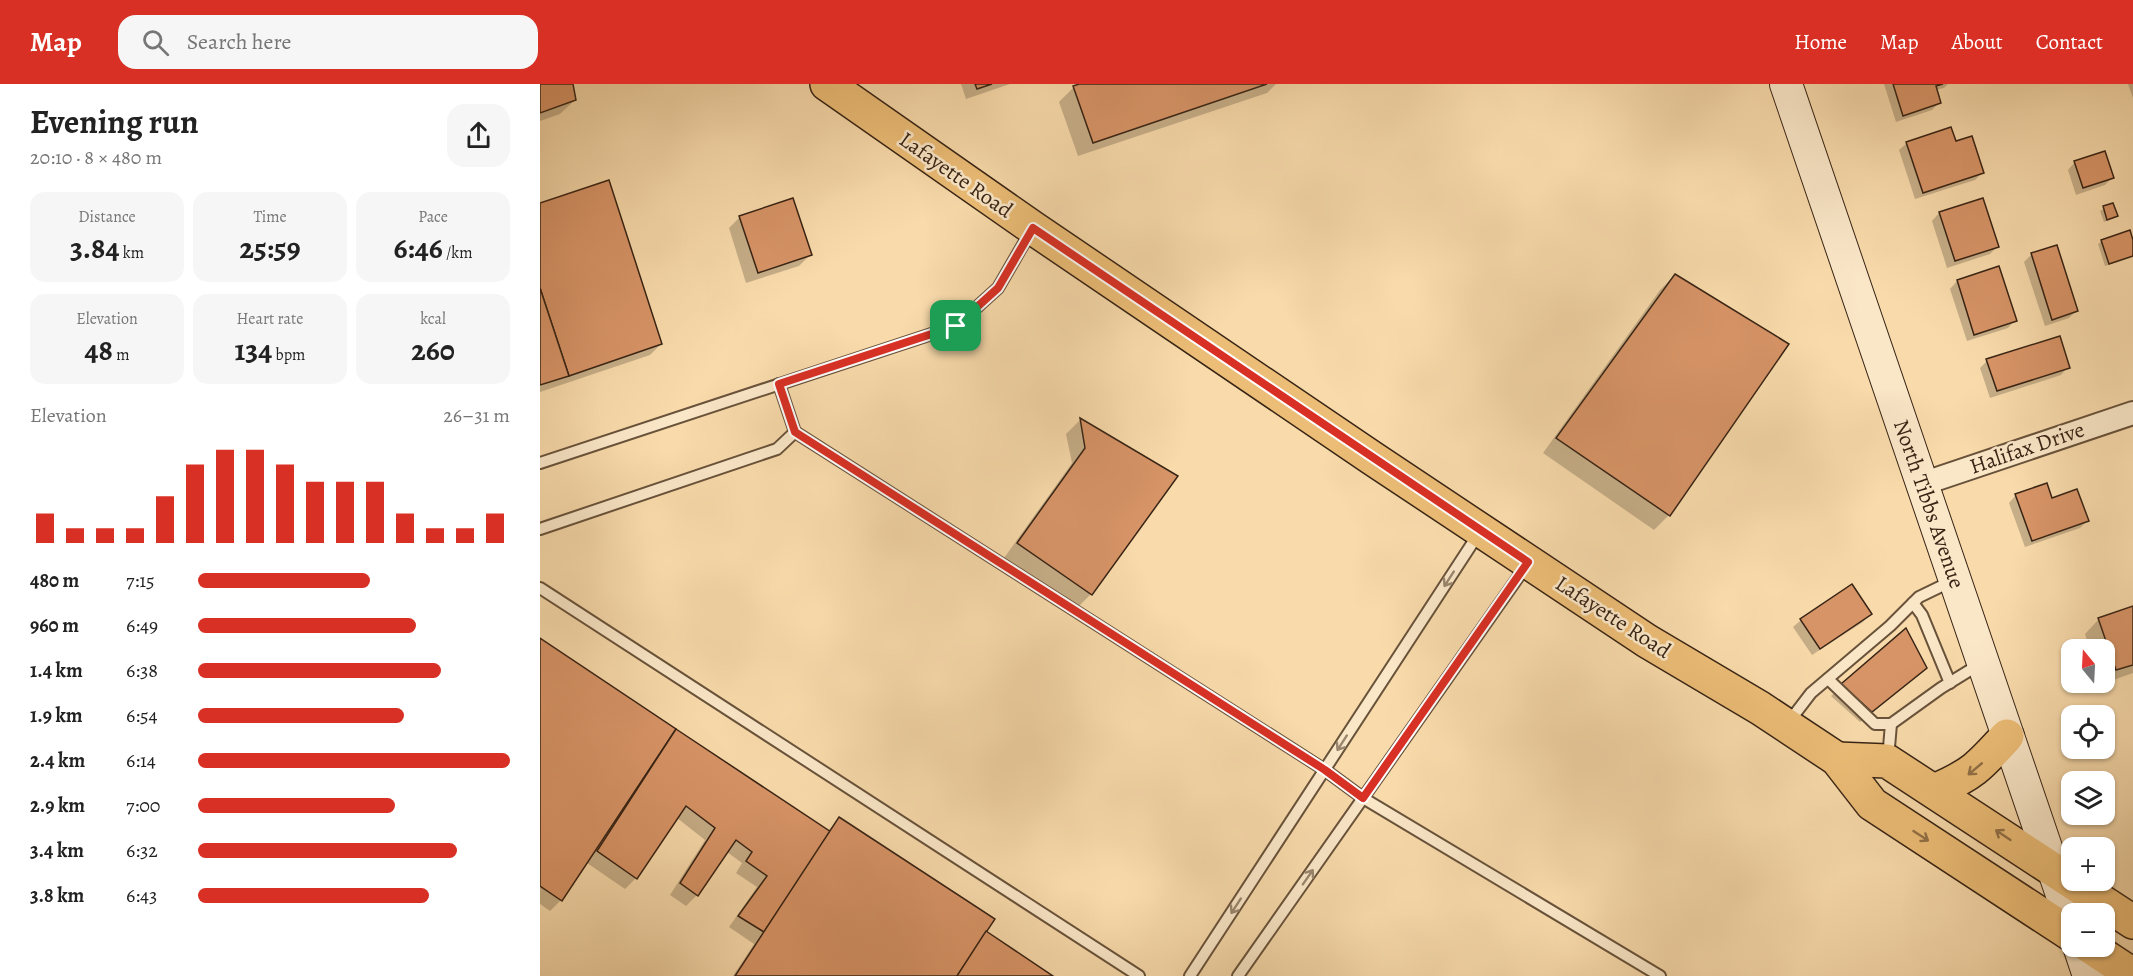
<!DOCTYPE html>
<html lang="en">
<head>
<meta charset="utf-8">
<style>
	:root { --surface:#fff; --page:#f6f6f6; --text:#222; --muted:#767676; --accent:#d93025 }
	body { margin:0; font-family:Alegreya,serif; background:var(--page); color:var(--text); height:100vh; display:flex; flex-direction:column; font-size:22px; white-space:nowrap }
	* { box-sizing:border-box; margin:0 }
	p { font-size:20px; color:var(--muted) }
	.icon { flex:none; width:33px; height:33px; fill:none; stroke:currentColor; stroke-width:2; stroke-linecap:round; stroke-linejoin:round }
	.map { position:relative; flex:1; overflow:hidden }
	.side { display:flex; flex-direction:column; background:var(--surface); width:540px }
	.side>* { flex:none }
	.needle { width:39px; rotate:342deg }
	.buttons { position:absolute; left:1521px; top:555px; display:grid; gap:12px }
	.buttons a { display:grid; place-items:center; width:54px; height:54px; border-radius:12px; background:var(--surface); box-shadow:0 2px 4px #0004; font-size:30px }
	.pin { position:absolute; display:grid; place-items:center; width:51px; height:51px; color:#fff; margin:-26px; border-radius:12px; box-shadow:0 3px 9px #0006 }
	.round { display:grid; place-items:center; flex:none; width:63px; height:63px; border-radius:18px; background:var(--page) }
	.head { display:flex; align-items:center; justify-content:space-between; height:102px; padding:0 30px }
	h1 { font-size:33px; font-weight:600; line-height:45px }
	.stats { display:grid; grid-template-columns:repeat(3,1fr); gap:9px; height:102px; padding:6px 30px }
	.stats div { display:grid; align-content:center; border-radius:15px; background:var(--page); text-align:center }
	.stats b { font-size:30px; font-weight:600 }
	.stats small { font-size:16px; font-weight:400 }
	.stats p { font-size:16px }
	.chart { height:168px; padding:12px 30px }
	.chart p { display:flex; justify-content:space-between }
	.chart svg { width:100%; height:108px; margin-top:6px; stroke:var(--accent); stroke-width:6 }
	ul { padding:0 30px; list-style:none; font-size:20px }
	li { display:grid; grid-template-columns:96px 72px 1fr; align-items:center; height:45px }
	li i { height:15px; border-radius:8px; background:var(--accent) }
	header { display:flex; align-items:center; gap:36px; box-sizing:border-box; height:84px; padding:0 30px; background:var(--accent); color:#fff }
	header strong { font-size:28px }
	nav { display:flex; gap:33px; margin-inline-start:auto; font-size:21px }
	.search { width:420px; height:54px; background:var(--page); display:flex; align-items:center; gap:15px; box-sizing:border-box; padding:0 21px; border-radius:18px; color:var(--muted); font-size:22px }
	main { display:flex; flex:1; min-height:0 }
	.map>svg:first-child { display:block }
	.shadow { fill:#0003 }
	.building { fill:#d79467; stroke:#382415; stroke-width:1.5 }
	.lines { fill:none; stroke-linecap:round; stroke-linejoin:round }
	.lane-casing { stroke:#68523a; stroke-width:14 }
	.street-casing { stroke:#68523a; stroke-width:26 }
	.secondary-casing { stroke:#382415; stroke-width:34 }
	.primary-casing { stroke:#382415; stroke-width:36 }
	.lane { stroke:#fae7c8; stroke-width:10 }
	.street { stroke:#fae7c8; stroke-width:22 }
	.secondary { stroke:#fae7c8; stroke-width:32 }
	.primary { stroke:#ecbd76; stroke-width:33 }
	.oneway { stroke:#99866e }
	.oneway2 { stroke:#927046 }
	.route-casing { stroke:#fff; stroke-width:12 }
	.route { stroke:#d93025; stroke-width:8 }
	.labels { text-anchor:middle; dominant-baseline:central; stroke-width:5; stroke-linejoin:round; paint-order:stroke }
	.street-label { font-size:22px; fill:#382415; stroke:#fae7c8 }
</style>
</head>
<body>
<header>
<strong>Map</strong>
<div class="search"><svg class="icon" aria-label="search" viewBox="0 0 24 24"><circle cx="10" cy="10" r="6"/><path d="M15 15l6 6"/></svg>Search here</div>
<nav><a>Home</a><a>Map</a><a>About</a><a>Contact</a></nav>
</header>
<main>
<section class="side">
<div class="head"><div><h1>Evening run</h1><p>20:10 · 8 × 480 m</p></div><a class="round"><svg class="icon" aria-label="share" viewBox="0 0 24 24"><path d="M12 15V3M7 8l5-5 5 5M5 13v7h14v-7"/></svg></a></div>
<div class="stats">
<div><p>Distance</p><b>3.84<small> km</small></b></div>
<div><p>Time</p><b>25:59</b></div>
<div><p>Pace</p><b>6:46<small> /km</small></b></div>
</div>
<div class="stats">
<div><p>Elevation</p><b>48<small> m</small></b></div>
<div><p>Heart rate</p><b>134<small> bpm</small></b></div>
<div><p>kcal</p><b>260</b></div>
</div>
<div class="chart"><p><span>Elevation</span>26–31 m</p>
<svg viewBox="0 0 160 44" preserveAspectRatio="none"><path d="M5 44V32M15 44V38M25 44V38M35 44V38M45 44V25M55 44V12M65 44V6M75 44V6M85 44V12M95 44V19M105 44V19M115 44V19M125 44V32M135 44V38M145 44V38M155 44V32"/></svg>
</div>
<ul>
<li><b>480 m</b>7:15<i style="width:55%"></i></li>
<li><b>960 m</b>6:49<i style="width:70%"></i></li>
<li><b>1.4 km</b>6:38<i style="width:78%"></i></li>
<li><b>1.9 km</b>6:54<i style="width:66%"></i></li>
<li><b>2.4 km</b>6:14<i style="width:100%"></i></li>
<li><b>2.9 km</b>7:00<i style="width:63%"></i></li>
<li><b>3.4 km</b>6:32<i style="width:83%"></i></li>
<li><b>3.8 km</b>6:43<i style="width:74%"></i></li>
</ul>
</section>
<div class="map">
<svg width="1593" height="892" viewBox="0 0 1593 892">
	<rect width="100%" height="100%" fill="#f8daab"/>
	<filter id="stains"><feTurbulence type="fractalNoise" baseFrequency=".00333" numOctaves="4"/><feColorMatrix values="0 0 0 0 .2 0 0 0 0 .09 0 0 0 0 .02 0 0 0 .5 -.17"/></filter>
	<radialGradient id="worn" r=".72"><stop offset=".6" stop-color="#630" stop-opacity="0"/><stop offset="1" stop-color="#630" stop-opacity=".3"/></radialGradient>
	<!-- shadow -->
	<g class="shadow">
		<polygon points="0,0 31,0 35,16 20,30 0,37"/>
		<polygon points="421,0 470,0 426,15"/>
		<polygon points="544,0 736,0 727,9 538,72 519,18 534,3"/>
		<polygon points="1344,0 1408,0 1404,4 1395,6 1399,19 1392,26 1356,38"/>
		<polygon points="1588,0 1593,0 1593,14"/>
		<polygon points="1367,59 1415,59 1443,88 1435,96 1375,115 1359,66"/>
		<polygon points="1535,78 1572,94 1565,101 1536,111 1528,86"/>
		<polygon points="1442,115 1457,163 1450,170 1407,184 1392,137 1399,129"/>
		<polygon points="0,121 121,260 110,271 0,308"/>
		<polygon points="1572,121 1576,132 1564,138 1560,127"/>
		<polygon points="200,133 270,171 259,182 206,199 189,144"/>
		<polygon points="1562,157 1593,161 1593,173 1565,182 1558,160"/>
		<polygon points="1492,170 1536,227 1529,234 1505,242 1484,178"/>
		<polygon points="1135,191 1246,260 1129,431 1114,446 1003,369 1120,206"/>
		<polygon points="1417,197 1475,236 1468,244 1427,257 1410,205"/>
		<polygon points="1447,277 1528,283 1521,291 1450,314 1440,284"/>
		<polygon points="540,336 636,392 551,510 537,524 464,474 532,379 526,350"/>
		<polygon points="1476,411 1511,416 1547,437 1540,444 1485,463 1469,419"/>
		<polygon points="1593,524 1593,589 1562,600 1561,598 1564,598 1564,566 1550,566 1545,550 1559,535"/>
		<polygon points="1330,530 1323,538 1272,571 1253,543 1261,536"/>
		<polygon points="1366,546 1385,584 1320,638 1291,612"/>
		<polygon points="0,556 288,747 300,734 444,848 511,892 193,892 214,860 189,843 217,803 196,789 202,779 187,768 157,811 146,822 130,811 165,756 137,734 96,794 85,805 47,779 21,816 10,827 0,820"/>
	</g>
	<!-- building -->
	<g class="building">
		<polygon points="0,0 33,0 36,16 0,29"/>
		<polygon points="435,0 452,0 437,5"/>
		<polygon points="539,0 727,0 553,59 533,2"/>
		<polygon points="1353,0 1403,0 1396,2 1401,19 1363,32"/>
		<polygon points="1411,43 1416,57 1432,52 1444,89 1383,109 1366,58"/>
		<polygon points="1565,67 1574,94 1543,104 1534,77"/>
		<polygon points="69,96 122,260 29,292 0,204 0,119"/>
		<polygon points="253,114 272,171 218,189 199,132"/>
		<polygon points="1443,114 1459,163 1415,177 1399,128"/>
		<polygon points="1573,119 1578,132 1567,136 1563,122"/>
		<polygon points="1590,146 1593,156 1593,172 1569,180 1561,156"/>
		<polygon points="1517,161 1538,227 1512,236 1491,169"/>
		<polygon points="1459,182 1477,237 1434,251 1417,196"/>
		<polygon points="1135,190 1249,260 1130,432 1016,354"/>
		<polygon points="0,204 29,292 0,301"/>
		<polygon points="1520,252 1530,284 1457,307 1446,275"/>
		<polygon points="540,334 638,392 552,511 477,459 545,364"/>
		<polygon points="1507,399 1512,414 1537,405 1549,437 1492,457 1475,410"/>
		<polygon points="1312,500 1332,530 1280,565 1260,535"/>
		<polygon points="1593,522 1593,581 1576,586 1558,534"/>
		<polygon points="1366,544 1387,584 1332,628 1301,600"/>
		<polygon points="0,554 136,645 22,817 0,802"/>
		<polygon points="136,645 291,748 224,848 198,832 227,792 206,777 212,768 196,756 158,812 140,799 175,744 146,722 97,795 57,767"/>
		<polygon points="299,733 455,835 417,892 195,892"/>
		<polygon points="446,847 513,892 417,892"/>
	</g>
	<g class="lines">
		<defs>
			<g id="lane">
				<polyline points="255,348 785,686 823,714 1120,892"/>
				<polyline points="0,379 416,242 458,204 491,147"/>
				<polyline points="0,445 237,365 255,348 239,300"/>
				<polyline points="0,504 599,892"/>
				<polyline points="1373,519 1382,531 1410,599"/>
				<polyline points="1288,595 1335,640 1351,640 1401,604 1440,580"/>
				<polyline points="1248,639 1271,609 1350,542 1379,513 1412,497"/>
				<polyline points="1348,675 1351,640"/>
				<polyline points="650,892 939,449"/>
				<polyline points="698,892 986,482"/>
			</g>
			<polyline id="street" points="1382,400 1593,329"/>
			<g id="secondary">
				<polyline points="1246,0 1532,840"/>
				<polyline points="1539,862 1549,892"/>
			</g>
			<g id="primary">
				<polyline points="287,0 493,144 832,374 1107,557 1220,624 1297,675 1332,720 1532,851"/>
				<polyline points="1297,675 1347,677 1593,838"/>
				<path d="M1394,707c38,-16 46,-25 73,-55"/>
				<polyline points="1549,862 1593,891"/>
			</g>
		</defs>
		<!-- lane casing -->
		<use href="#lane" class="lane-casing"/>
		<!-- street casing -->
		<use href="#street" class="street-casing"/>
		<!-- secondary casing -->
		<use href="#secondary" class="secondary-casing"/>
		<!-- primary casing -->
		<use href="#primary" class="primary-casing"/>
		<!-- lane -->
		<use href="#lane" class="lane"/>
		<!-- street -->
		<use href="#street" class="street"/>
		<!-- secondary -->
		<use href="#secondary" class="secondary"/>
		<!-- primary -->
		<use href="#primary" class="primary"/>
	</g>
	<!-- one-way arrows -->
	<defs><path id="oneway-shaft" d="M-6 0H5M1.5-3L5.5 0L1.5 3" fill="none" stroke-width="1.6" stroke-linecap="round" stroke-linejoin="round" transform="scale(1.5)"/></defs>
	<g class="oneway">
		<use href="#oneway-shaft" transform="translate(909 495) rotate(123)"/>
		<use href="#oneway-shaft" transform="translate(802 659) rotate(123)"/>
		<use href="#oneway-shaft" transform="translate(768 793) rotate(-55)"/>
		<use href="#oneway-shaft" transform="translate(696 822) rotate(123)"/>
	</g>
	<g class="oneway2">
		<use href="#oneway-shaft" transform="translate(1435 685) rotate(140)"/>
		<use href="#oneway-shaft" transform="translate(1463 751) rotate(-146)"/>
		<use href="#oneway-shaft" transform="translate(1381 752) rotate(33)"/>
	</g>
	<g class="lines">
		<defs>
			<polygon id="route" points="493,144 988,478 823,714 785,686 255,348 239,300 416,242 458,204"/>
		</defs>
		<!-- route casing -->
		<use href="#route" class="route-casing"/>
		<!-- route -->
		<use href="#route" class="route"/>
	</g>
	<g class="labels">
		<!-- street labels -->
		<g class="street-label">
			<text transform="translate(416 91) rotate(35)">Lafayette Road</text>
			<text transform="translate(1487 364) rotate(-19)">Halifax Drive</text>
			<text transform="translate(1389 420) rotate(71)">North Tibbs Avenue</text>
			<text transform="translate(1073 533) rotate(33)">Lafayette Road</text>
		</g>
	</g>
	<rect width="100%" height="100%" filter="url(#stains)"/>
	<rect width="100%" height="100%" fill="url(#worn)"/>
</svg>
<div class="buttons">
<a><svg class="needle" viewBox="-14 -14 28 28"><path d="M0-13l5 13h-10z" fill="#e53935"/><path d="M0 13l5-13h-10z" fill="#767676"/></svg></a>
<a><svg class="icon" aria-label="locate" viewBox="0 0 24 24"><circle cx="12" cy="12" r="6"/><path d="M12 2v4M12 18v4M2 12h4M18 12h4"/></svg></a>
<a><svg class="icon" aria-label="layers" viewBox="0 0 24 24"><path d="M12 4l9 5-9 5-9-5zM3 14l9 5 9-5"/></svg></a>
<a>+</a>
<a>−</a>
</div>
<div class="pin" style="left:416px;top:242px;background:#1e9e55"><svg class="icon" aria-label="arrive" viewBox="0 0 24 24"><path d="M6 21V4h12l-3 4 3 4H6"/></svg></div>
</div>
</main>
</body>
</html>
